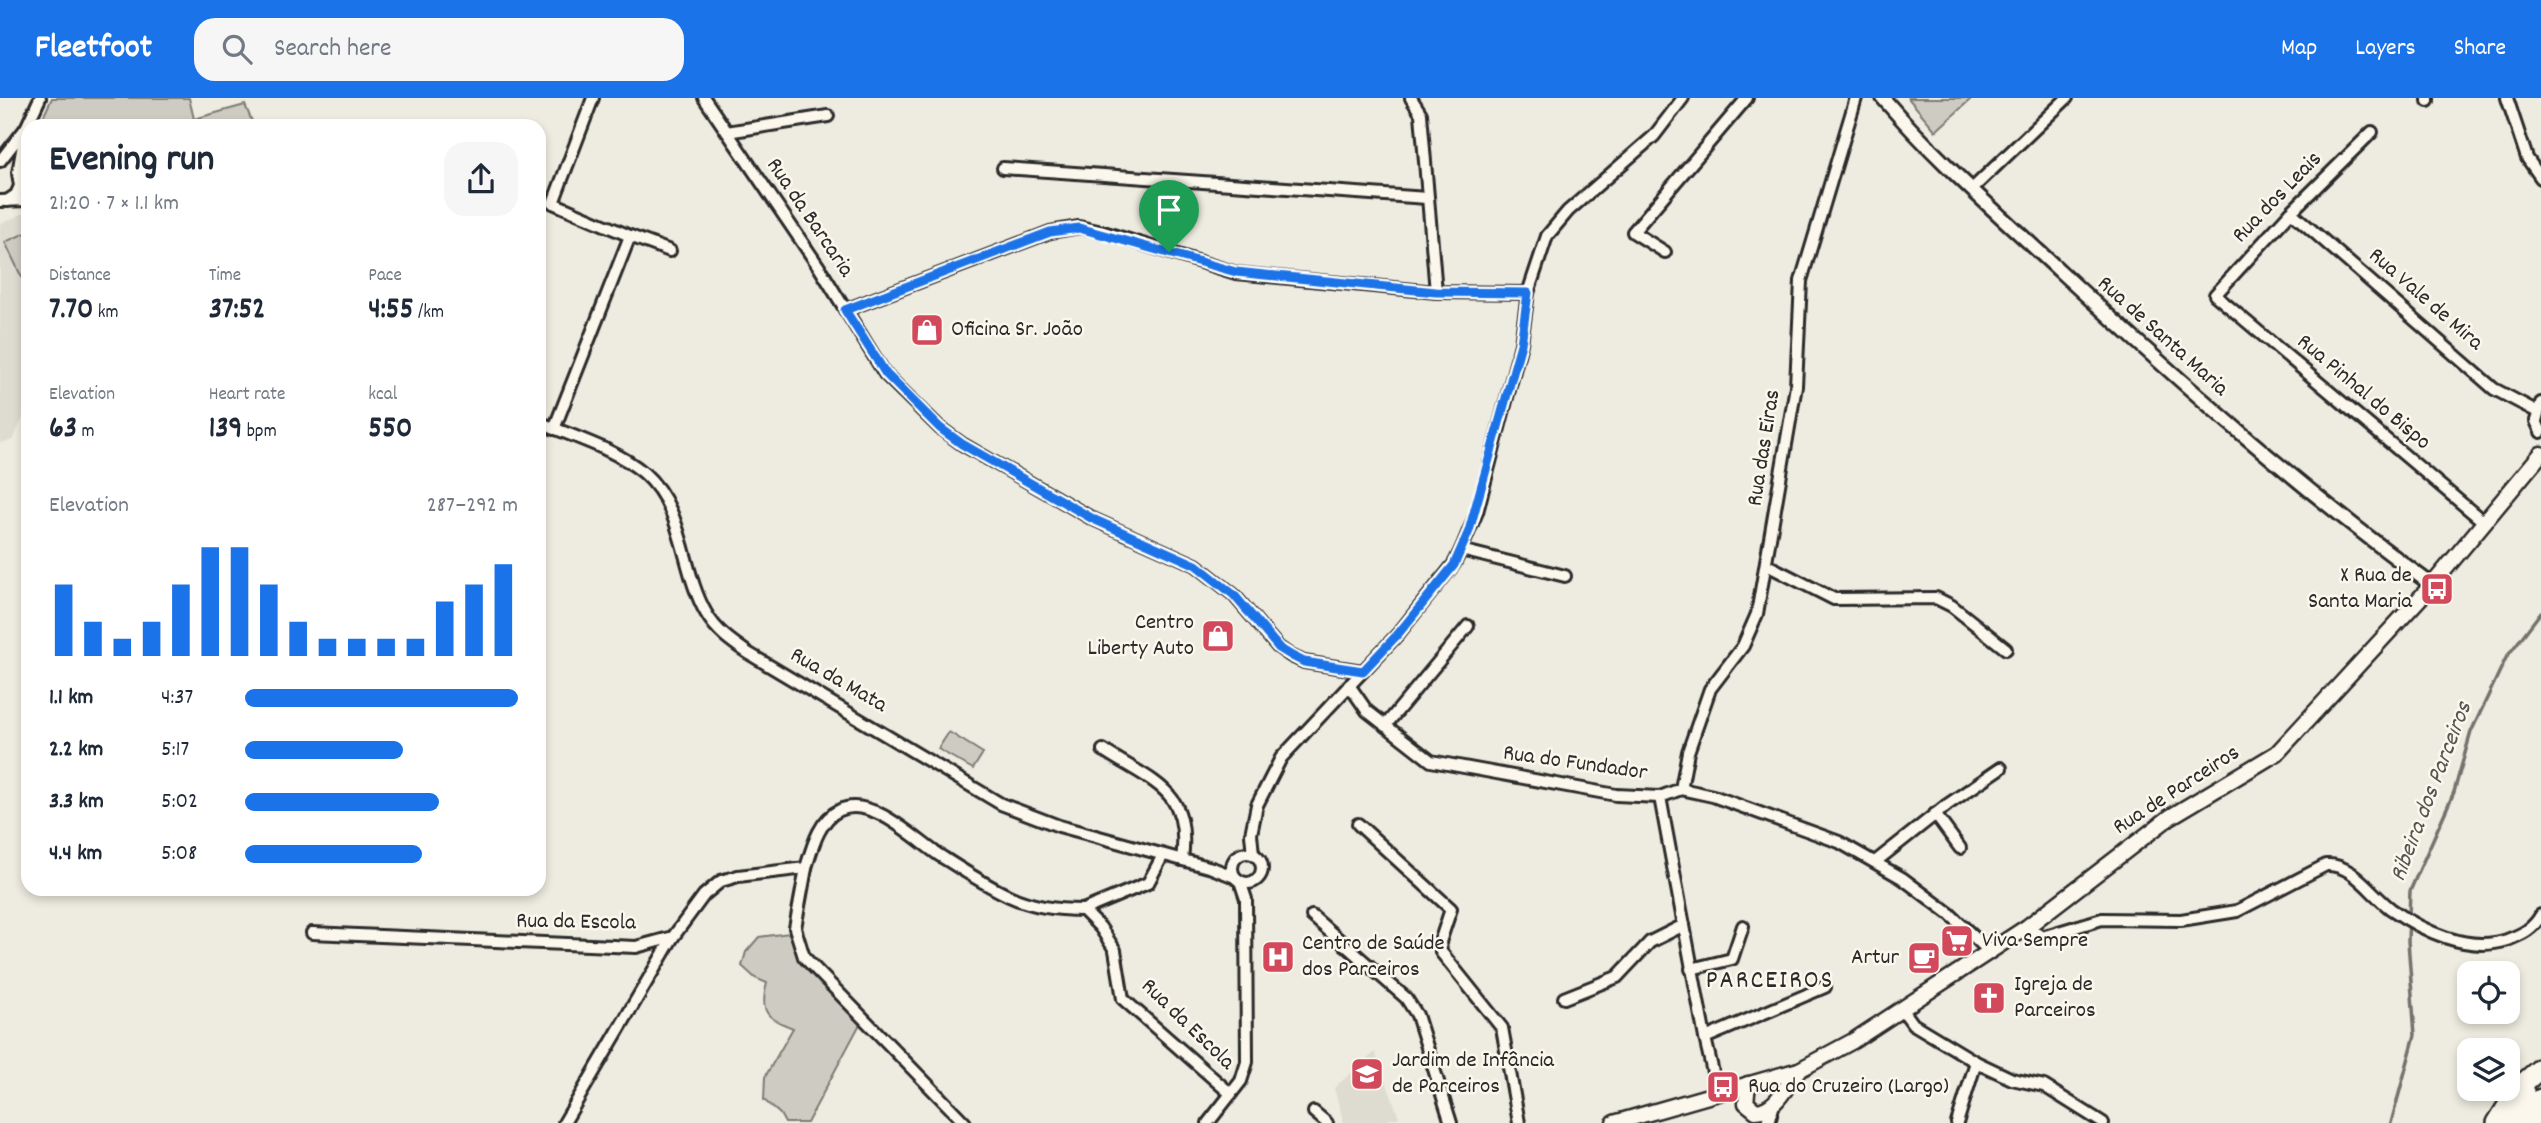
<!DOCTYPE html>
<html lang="en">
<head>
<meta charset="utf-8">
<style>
	:root { --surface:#fff; --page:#f6f6f7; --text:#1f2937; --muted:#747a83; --accent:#1a73e8 }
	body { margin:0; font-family:Dekko,sans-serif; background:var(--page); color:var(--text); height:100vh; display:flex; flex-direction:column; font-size:26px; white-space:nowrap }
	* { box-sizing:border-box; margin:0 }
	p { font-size:23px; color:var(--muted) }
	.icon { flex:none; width:38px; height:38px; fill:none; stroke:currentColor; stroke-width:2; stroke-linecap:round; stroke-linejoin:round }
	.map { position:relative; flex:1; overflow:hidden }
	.sheet { position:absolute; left:21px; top:21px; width:525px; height:777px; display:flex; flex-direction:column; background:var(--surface); border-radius:21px; box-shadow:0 4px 10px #0003 }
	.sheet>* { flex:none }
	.tools { position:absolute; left:2457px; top:863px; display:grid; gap:14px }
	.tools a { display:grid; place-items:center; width:63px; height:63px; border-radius:14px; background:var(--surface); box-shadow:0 4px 10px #0003; font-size:35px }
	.pin { position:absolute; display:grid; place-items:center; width:60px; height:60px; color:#fff; margin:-72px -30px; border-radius:50% 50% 50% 0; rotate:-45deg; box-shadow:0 0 7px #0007 }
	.pin .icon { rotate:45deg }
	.round { display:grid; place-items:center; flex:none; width:74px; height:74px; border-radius:21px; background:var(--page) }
	.overview { display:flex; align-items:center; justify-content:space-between; height:119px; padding:0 28px }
	h1 { font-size:38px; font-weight:800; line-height:52px }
	.stats { display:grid; grid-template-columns:repeat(3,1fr); gap:10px; height:119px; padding:7px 28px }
	.stats div { display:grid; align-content:center }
	.stats b { font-size:30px; font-weight:800 }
	.stats small { font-size:19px; font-weight:400 }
	.stats p { font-size:19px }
	.chart { height:196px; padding:14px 28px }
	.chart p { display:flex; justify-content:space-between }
	.chart svg { width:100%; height:126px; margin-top:7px; stroke:var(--accent); stroke-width:6 }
	ul { padding:0 28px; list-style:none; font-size:23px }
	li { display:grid; grid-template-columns:112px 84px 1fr; align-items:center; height:52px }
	li i { height:18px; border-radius:9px; background:var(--accent) }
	header { display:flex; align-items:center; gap:42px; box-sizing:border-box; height:98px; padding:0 35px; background:var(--accent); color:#fff }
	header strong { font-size:33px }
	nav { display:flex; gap:38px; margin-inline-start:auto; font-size:24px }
	.search { width:490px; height:63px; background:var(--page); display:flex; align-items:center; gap:18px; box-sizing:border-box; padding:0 24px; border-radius:21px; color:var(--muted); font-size:26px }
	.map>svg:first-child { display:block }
	.built { fill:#dedbd1 }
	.green { fill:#cecbc2; stroke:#7c7b76; stroke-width:2 }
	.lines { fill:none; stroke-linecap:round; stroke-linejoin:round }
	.stream { stroke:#74726e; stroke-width:3.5 }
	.minor-casing { stroke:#2b2b2b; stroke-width:16 }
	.tertiary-casing { stroke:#2b2b2b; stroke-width:18 }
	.secondary-casing { stroke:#2b2b2b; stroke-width:19 }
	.motorway-casing { stroke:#2b2b2b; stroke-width:24 }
	.minor { stroke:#fbf7ec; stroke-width:10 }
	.tertiary { stroke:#fbf7ec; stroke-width:12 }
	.secondary { stroke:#fbf7ec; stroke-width:14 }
	.motorway { stroke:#fbf7ec; stroke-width:19 }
	.route-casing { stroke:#fff; stroke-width:14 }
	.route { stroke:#1a73e8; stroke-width:9 }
	.labels { text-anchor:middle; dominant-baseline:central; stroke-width:5; stroke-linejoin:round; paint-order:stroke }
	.street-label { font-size:23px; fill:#2b2b2b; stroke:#fbf7ec }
	.poi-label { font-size:23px; fill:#2b2b2b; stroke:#fbf7ec; text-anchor:start }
	.water-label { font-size:24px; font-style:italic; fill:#555552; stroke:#fbf7ec }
	.quarter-label { font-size:26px; letter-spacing:2px; fill:#2b2b2b; stroke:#fbf7ec }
</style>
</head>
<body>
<header>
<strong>Fleetfoot</strong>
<div class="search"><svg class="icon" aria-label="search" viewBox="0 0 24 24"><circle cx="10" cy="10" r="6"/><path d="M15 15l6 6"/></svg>Search here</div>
<nav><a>Map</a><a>Layers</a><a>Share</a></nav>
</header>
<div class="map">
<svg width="2541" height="1025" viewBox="0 0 2541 1025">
	<rect width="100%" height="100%" fill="#eeebe0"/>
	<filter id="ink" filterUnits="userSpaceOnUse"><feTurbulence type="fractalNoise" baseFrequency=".0143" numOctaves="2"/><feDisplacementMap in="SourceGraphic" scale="14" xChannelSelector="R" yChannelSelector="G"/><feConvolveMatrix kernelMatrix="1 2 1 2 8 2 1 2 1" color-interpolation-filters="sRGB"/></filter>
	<g filter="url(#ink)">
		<!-- built -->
		<g class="built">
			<polygon points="22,116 28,116 28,308 13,342 0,345 0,126"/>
			<polygon points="1375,954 1399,1019 1374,1025 1344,1025 1334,990"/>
		</g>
		<!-- green -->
		<g class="green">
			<polygon points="52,0 189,0 194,21 245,7 254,28 39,28"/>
			<polygon points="1908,0 1972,0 1936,33"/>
			<polygon points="28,134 28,180 23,182 5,144"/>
			<polygon points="949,634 983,655 973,671 938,651"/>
			<path d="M789,835l11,29 60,62 -53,99h-22l-5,-9 -16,-14 1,-23 28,-49c-26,-10 -34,-15 -26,-45l-12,-5 -13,-12 4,-14 13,-15z"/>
		</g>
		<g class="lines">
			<!-- stream -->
			<polyline class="stream" points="2391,1025 2415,937 2408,843 2410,793 2454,694 2471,634 2506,560 2541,514"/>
			<defs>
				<g id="minor">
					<polyline points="704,0 819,169 885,276 940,330 962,346 1093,421 1196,467 1234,497 1278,549 1291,558 1304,564 1363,573"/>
					<polyline points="1411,0 1421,16 1436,194"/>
					<polyline points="2507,0 2527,60 2541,80"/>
					<polyline points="2428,3 2428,0"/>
					<polyline points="727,34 828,18"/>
					<polyline points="2372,34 2291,114 2215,197 2485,425"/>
					<polyline points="0,63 26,30 40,0"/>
					<polyline points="1003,70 1427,100"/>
					<polyline points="1972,91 2067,0"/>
					<polyline points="0,103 28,102"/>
					<polyline points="7,103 16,97 20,88 18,75 26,30"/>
					<polyline points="2291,114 2494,291 2536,313"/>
					<polyline points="630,138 670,153"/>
					<polyline points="1665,154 1633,134 1747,0"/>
					<polyline points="845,212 1050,134 1079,129 1103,134 1236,175 1436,194 1528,195"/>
					<polyline points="2541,305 2536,323 2541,334"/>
					<path d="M539,324c34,15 77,27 105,51 41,36 37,97 62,140 10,18 26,29 42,40l253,151 58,22 153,42 23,9"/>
					<polyline points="554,331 630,138 553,105 593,0"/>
					<polyline points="1461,452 1565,478"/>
					<polyline points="1767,467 1834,501 1936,500 1952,508 2006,551"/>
					<polyline points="1349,587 1367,613 1431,663 1616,697 1660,699 1681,691 1713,698 1839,744 1902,780 1950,816 1990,854"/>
					<polyline points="1385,628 1468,528"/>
					<path d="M1103,652c52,34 88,39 79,110"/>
					<polyline points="1681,691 1688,654 1710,591 1743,548 1757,516 1796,288 1801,183 1856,0"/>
					<polyline points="1660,699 1705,940 1718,996"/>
					<polyline points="1935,716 1960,750"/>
					<polyline points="1358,726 1451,811 1440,844 1441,854 1502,930 1519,1025"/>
					<circle cx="1247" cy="770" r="15"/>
					<polyline points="1253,756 1251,736 1257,707 1281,660 1398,536 1454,466 1461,452 1477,414 1521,246 1528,195 1547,138 1568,113 1654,38 1683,0"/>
					<polyline points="1875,764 1947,707 2001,670"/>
					<polyline points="806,770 795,830 804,859 965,1025"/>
					<polyline points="1083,812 1148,785 1163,757"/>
					<polyline points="1312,818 1406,900 1417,917 1451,1025"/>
					<path d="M2027,829l15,10 60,-18 79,1 56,-9 89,-46c26,-2 45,29 65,44 32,22 77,44 116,31 16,-6 26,-11 34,-25"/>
					<path d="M312,835l324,14 37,-10 31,-42 17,-14 17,-5 68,-8c6,-20 13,-49 34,-58 31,-15 75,29 99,45 22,14 46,30 70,41 23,11 49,14 74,14l17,17 15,23 8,49 108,95"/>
					<polyline points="1691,871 1732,861 1743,828"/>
					<polyline points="1564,900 1617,879 1650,844 1684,827"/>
					<polyline points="1902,911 1913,926 1976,964 1957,1025"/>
					<polyline points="1705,940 1825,889"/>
					<polyline points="1976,964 2012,981 2044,988 2103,1025"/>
					<polyline points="1314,1014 1327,1025"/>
					<polyline points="564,1025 673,839"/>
					<polyline points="1208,1025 1241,983 1247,964 1246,801 1240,783"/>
				</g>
				<g id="tertiary">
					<path d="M1883,0c54,63 118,118 179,175 119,110 239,216 370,312"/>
					<polyline points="1768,1025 1772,1009"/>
				</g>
				<g id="secondary">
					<path d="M1748,986l-2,19 10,8c21,-1 30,-26 43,-41"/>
					<polyline points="1614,1025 1799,972 1853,943 2027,829 2170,719 2277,655 2432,487 2541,356"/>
				</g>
				<g id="motorway">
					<polyline points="2497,1025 2520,988 2541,970"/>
					<polyline points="2516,1025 2525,994"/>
					<polyline points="2529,1025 2534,1007 2541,1001"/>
				</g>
			</defs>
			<!-- minor casing -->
			<use href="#minor" class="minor-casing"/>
			<!-- tertiary casing -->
			<use href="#tertiary" class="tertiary-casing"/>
			<!-- secondary casing -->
			<use href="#secondary" class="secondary-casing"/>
			<!-- motorway casing -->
			<use href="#motorway" class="motorway-casing"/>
			<!-- minor -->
			<use href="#minor" class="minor"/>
			<!-- tertiary -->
			<use href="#tertiary" class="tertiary"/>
			<!-- secondary -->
			<use href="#secondary" class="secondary"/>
			<!-- motorway -->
			<use href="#motorway" class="motorway"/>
		</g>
	</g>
	<g class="lines" filter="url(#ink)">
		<defs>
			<polygon id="route" points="1079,130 1236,174 1436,194 1528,195 1521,246 1469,433 1454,467 1398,536 1363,573 1304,564 1292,558 1279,550 1234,497 1196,467 1093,421 962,346 940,330 886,276 845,212 1050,134"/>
		</defs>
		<!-- route casing -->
		<use href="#route" class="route-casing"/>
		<!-- route -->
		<use href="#route" class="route"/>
	</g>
	<!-- icons -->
	<defs>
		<symbol id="shop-square" viewBox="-11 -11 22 22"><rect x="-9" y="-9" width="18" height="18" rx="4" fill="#d1495b" stroke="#fbf7ec"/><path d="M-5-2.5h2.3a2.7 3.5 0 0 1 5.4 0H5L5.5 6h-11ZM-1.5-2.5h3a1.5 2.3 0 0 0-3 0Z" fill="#fff"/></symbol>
		<symbol id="bus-square" viewBox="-11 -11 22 22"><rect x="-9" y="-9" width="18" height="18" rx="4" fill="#d1495b" stroke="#fbf7ec"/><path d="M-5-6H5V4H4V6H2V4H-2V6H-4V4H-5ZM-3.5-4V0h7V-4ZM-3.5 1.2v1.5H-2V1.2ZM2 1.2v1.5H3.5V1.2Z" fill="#fff"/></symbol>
		<symbol id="supermarket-square" viewBox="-11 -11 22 22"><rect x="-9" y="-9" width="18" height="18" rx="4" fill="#d1495b" stroke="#fbf7ec"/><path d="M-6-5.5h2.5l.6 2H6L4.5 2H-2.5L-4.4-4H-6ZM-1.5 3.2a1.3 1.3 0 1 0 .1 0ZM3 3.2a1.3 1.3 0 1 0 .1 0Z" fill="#fff"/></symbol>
		<symbol id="hospital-square" viewBox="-11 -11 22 22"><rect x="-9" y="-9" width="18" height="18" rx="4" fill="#d1495b" stroke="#fbf7ec"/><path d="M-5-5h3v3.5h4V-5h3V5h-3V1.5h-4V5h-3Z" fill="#fff"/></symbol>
		<symbol id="cafe-square" viewBox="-11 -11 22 22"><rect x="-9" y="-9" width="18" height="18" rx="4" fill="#d1495b" stroke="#fbf7ec"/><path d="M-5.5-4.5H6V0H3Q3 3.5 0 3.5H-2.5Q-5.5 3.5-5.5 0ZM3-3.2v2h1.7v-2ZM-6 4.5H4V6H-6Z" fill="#fff"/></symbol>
		<symbol id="church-square" viewBox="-11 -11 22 22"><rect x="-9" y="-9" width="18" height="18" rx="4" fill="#d1495b" stroke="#fbf7ec"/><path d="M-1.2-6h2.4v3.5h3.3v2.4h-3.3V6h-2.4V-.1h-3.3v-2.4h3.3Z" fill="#fff"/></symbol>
		<symbol id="school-square" viewBox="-11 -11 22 22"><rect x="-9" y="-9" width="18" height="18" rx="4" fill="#d1495b" stroke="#fbf7ec"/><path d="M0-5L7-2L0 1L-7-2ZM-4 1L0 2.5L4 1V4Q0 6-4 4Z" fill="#fff"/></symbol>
	</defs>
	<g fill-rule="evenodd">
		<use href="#shop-square" x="908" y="213" width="38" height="38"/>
		<use href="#bus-square" x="2418" y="472" width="38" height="38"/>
		<use href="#shop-square" x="1199" y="519" width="38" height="38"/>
		<use href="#supermarket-square" x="1938" y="824" width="38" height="38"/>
		<use href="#hospital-square" x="1259" y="840" width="38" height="38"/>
		<use href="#cafe-square" x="1905" y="841" width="38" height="38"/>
		<use href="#church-square" x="1970" y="881" width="38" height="38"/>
		<use href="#school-square" x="1348" y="957" width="38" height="38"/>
		<use href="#bus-square" x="1704" y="970" width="38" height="38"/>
	</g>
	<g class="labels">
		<!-- street labels -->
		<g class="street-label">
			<text transform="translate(2278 100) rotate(-46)">Rua dos Leais</text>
			<text transform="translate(809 120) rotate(56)">Rua da Barcaria</text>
			<text transform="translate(2425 202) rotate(41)">Rua Vale de Mira</text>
			<text transform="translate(2162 239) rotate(42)">Rua de Santa Maria</text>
			<text transform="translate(2363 295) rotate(40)">Rua Pinhal do Bispo</text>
			<text transform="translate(1765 350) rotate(-81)">Rua das Eiras</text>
			<text transform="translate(838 583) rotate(30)">Rua da Mata</text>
			<text transform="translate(1575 666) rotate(8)">Rua do Fundador</text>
			<text transform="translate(2177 693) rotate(-33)">Rua de Parceiros</text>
			<text transform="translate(576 825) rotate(1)">Rua da Escola</text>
			<text transform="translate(1187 927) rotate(44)">Rua da Escola</text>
		</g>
		<!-- poi labels -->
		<g class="poi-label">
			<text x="951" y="232">Oficina Sr. João</text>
			<text x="2412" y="478" text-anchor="end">X Rua de<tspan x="2412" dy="26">Santa Maria</tspan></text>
			<text x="1194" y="525" text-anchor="end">Centro<tspan x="1194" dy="26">Liberty Auto</tspan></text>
			<text x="1982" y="843">Viva Sempre</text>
			<text x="1302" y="846">Centro de Saúde<tspan x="1302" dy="26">dos Parceiros</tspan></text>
			<text x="1899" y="860" text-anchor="end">Artur</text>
			<text x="2014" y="887">Igreja de<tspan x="2014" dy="26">Parceiros</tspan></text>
			<text x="1392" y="963">Jardim de Infância<tspan x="1392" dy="26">de Parceiros</tspan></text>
			<text x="1748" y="989">Rua do Cruzeiro (Largo)</text>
		</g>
		<!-- water labels -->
		<g class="water-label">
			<text transform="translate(2432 694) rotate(-69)">Ribeira dos Parceiros</text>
		</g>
		<!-- quarter labels -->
		<g class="quarter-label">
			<text x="1770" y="883">PARCEIROS</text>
		</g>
	</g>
</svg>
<div class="tools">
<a><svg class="icon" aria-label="locate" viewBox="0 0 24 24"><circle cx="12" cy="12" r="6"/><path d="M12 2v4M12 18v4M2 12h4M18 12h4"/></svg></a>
<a><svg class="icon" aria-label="layers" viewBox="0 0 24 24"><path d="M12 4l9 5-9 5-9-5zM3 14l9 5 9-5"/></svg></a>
</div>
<div class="pin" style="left:1169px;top:154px;background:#1e9e55"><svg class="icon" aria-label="arrive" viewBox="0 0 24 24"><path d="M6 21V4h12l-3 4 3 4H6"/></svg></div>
<section class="sheet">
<div class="overview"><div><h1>Evening run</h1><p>21:20 · 7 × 1.1 km</p></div><a class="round"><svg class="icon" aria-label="share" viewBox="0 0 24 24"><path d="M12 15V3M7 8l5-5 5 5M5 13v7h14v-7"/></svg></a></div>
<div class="stats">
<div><p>Distance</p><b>7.70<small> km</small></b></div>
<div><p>Time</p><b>37:52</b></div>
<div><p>Pace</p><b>4:55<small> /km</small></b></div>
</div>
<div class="stats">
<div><p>Elevation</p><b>63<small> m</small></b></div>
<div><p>Heart rate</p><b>139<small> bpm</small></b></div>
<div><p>kcal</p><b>550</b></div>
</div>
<div class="chart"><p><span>Elevation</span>287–292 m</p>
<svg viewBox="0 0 160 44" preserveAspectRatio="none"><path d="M5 44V19M15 44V32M25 44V38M35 44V32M45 44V19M55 44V6M65 44V6M75 44V19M85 44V32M95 44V38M105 44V38M115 44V38M125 44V38M135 44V25M145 44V19M155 44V12"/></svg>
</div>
<ul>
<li><b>1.1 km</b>4:37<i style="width:100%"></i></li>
<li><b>2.2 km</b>5:17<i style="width:58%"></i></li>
<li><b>3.3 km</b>5:02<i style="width:71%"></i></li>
<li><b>4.4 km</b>5:08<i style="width:65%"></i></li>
</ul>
</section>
</div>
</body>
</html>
